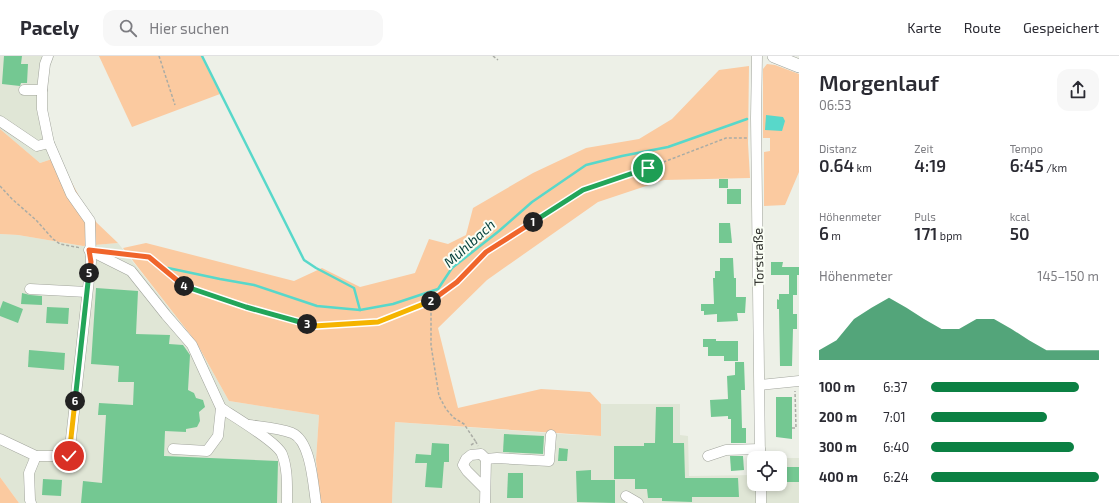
<!DOCTYPE html>
<html lang="de">
<head>
<meta charset="utf-8">
<style>
	:root { --surface:#fff; --page:#f7f7f7; --text:#2b2b33; --muted:#7c7c81; --line:#e1e1e2; --accent:#0b8043 }
	body { margin:0; font-family:"Exo 2",sans-serif; background:var(--page); color:var(--text); height:100vh; display:flex; flex-direction:column; font-size:15px; white-space:nowrap }
	* { box-sizing:border-box; margin:0 }
	p { font-size:13px; color:var(--muted) }
	.icon { flex:none; width:22px; height:22px; fill:none; stroke:currentColor; stroke-width:2; stroke-linecap:round; stroke-linejoin:round }
	.map { position:relative; flex:1; overflow:hidden }
	.details { display:flex; flex-direction:column; background:var(--surface); width:320px }
	.details>* { flex:none }
	.fabs { position:absolute; left:747px; top:395px; display:grid; gap:8px }
	.fabs a { display:grid; place-items:center; width:40px; height:40px; border-radius:8px; background:var(--surface); box-shadow:0 2px 6px #0003; font-size:20px }
	.pin { position:absolute; display:grid; place-items:center; width:34px; height:34px; color:#fff; margin:-17px; border:2px solid #fff; border-radius:50%; box-shadow:0 1px 4px #0007 }
	.km { position:absolute; width:20px; height:20px; margin:-10px; border-radius:50%; background:#222; color:#fff; font-size:11px; line-height:20px; text-align:center }
	.round { display:grid; place-items:center; flex:none; width:42px; height:42px; border-radius:12px; background:var(--page) }
	.headline { display:flex; align-items:center; justify-content:space-between; height:68px; padding:0 20px }
	h1 { font-size:22px; font-weight:600; line-height:30px }
	.metrics { display:grid; grid-template-columns:repeat(3,1fr); gap:6px; height:68px; padding:4px 20px }
	.metrics div { display:grid; align-content:center }
	.metrics b { font-size:17px; font-weight:600 }
	.metrics small { font-size:11px; font-weight:400 }
	.metrics p { font-size:11px }
	.chart { height:112px; padding:8px 20px }
	.chart p { display:flex; justify-content:space-between }
	.chart svg { width:100%; height:72px; margin-top:4px; fill:var(--accent); opacity:.7 }
	ul { padding:0 20px; list-style:none; font-size:13px }
	li { display:grid; grid-template-columns:64px 48px 1fr; align-items:center; height:30px }
	li i { height:10px; border-radius:5px; background:var(--accent) }
	header { display:flex; align-items:center; gap:24px; box-sizing:border-box; height:56px; padding:0 20px; background:var(--surface); border-bottom:1px solid var(--line) }
	header strong { font-size:19px }
	nav { display:flex; gap:22px; margin-inline-start:auto; font-size:14px }
	.search { width:280px; height:36px; background:var(--page); display:flex; align-items:center; gap:10px; box-sizing:border-box; padding:0 14px; border-radius:12px; color:var(--muted); font-size:15px }
	main { display:flex; flex:1; min-height:0 }
	.map>svg:first-child { display:block }
	.built { fill:#e0e6d6 }
	.green { fill:#fbcaa0 }
	.water { fill:#58d8ca }
	.lines { fill:none; stroke-linecap:round; stroke-linejoin:round }
	.stream { stroke:#58d8ca; stroke-width:2.5 }
	.building { fill:#74c892 }
	.minor-casing { stroke:#a1a49c; stroke-width:11 }
	.major-casing { stroke:#a1a49c; stroke-width:14 }
	.path { stroke:#aaaca5; stroke-width:1.5; stroke-dasharray:3 2; stroke-linecap:butt }
	.minor { stroke:#fff; stroke-width:10 }
	.major { stroke:#fff; stroke-width:13 }
	.split-1-casing { stroke:#fff; stroke-width:8 }
	.split-2-casing { stroke:#fff; stroke-width:8 }
	.split-3-casing { stroke:#fff; stroke-width:8 }
	.split-4-casing { stroke:#fff; stroke-width:8 }
	.split-5-casing { stroke:#fff; stroke-width:8 }
	.split-6-casing { stroke:#fff; stroke-width:8 }
	.split-7-casing { stroke:#fff; stroke-width:8 }
	.split-1 { stroke:#22a559; stroke-width:5 }
	.split-2 { stroke:#f0652b; stroke-width:5 }
	.split-3 { stroke:#f5b400; stroke-width:5 }
	.split-4 { stroke:#22a559; stroke-width:5 }
	.split-5 { stroke:#f0652b; stroke-width:5 }
	.split-6 { stroke:#22a559; stroke-width:5 }
	.split-7 { stroke:#f5b400; stroke-width:5 }
	.labels { text-anchor:middle; dominant-baseline:central; stroke-width:4; stroke-linejoin:round; paint-order:stroke }
	.street-label { font-size:13px; fill:#2b2c29; stroke:#fafef5 }
	.water-label { font-size:14px; font-style:italic; fill:#09443f; stroke:#fafef5 }
</style>
</head>
<body>
<header>
<strong>Pacely</strong>
<div class="search"><svg class="icon" aria-label="search" viewBox="0 0 24 24"><circle cx="10" cy="10" r="6"/><path d="M15 15l6 6"/></svg>Hier suchen</div>
<nav><a>Karte</a><a>Route</a><a>Gespeichert</a></nav>
</header>
<main>
<div class="map">
<svg width="799" height="447" viewBox="0 0 799 447">
	<rect width="100%" height="100%" fill="#edf0e7"/>
	<!-- built -->
	<g class="built">
		<polygon points="0,0 54,0 50,10 46,38 47,59 51,78 58,101 40,107 0,73"/>
		<polygon points="0,178 18,179 83,190 118,187 196,286 229,345 319,359 316,404 320,447 19,447 0,421"/>
		<polygon points="601,348 680,348 680,379 688,380 689,420 754,419 754,428 780,428 780,402 799,402 799,447 392,447 395,366 562,378 600,380"/>
	</g>
	<!-- green -->
	<g class="green">
		<polygon points="99,0 201,0 220,38 132,71"/>
		<polygon points="767,8 775,9 799,18 799,116 785,149 764,150 764,96 770,95 770,82 763,82 763,13"/>
		<polygon points="749,10 748,87 750,122 664,124 598,146 487,224 438,272 458,352 541,333 590,336 601,348 601,380 395,366 392,447 320,447 316,404 319,359 229,345 196,286 123,192 146,187 294,225 322,212 360,231 415,217 429,183 448,188 466,179 473,152 533,117 586,92 639,83 672,63 719,14"/>
		<polygon points="0,73 40,107 58,101 86,153 97,167 118,187 83,190 18,179 0,178"/>
		<polygon points="0,421 19,447 0,447"/>
	</g>
	<!-- water -->
	<polygon class="water" points="766,59 783,61 785,65 782,75 765,74"/>
	<g class="lines">
		<!-- stream -->
		<g class="stream">
			<polyline points="202,0 304,204 316,212 354,232 360,254"/>
			<polyline points="168,212 220,223 254,229 317,250 360,254 393,248 438,233 452,212 499,175 532,146 586,109 622,100 668,91 747,63"/>
		</g>
	</g>
	<!-- building -->
	<g class="building">
		<polygon points="4,0 22,0 21,8 28,8 27,27 21,27 20,30 2,28"/>
		<rect x="719" y="123" width="9" height="9"/>
		<rect x="727" y="133" width="14" height="15"/>
		<polygon points="719,167 730,167 732,187 719,187"/>
		<polygon points="720,202 733,202 734,222 736,222 736,241 746,241 745,257 737,257 738,265 717,266 717,258 704,259 704,255 701,255 701,248 714,248 713,222 715,222 715,215 720,215"/>
		<polygon points="771,206 783,206 782,211 799,211 799,219 797,219 797,239 793,239 793,258 797,258 797,273 793,273 792,310 780,310 779,253 777,253 777,243 779,244 779,238 789,238 789,219 771,219"/>
		<polygon points="96,232 138,235 136,278 170,279 169,288 183,289 190,299 188,334 194,337 196,342 203,344 205,351 199,356 200,365 197,371 186,373 186,376 165,375 164,400 278,405 277,447 81,447 83,425 102,427 106,359 98,359 99,347 133,349 134,326 118,326 119,310 91,308"/>
		<polygon points="22,237 30,239 42,240 42,249 21,248"/>
		<polygon points="3,245 23,253 18,267 0,260 0,253"/>
		<polygon points="47,251 69,252 68,268 46,267"/>
		<polygon points="703,283 716,283 716,285 738,285 738,305 724,305 724,300 708,300 708,291 703,291"/>
		<polygon points="29,294 65,297 64,314 28,311"/>
		<polygon points="735,306 744,306 745,334 741,334 742,372 746,372 746,387 731,387 731,363 728,363 728,360 711,361 710,344 728,343 727,320 735,319"/>
		<polygon points="776,341 792,341 792,383 776,381"/>
		<polygon points="656,351 673,351 673,387 684,387 685,422 738,422 739,441 692,441 692,446 662,445 662,442 648,442 647,433 635,433 635,423 614,423 614,390 644,390 644,387 655,387"/>
		<polygon points="504,378 544,380 543,398 503,396"/>
		<polygon points="432,387 449,388 449,406 444,406 442,432 425,431 427,407 415,407 416,398 431,399"/>
		<polygon points="559,392 568,393 567,405 558,405"/>
		<polygon points="730,400 743,400 744,414 731,415"/>
		<polygon points="786,411 799,411 799,426 787,426"/>
		<polygon points="591,414 591,424 615,424 615,447 577,446 576,415"/>
		<polygon points="508,417 523,417 523,442 507,442"/>
		<polygon points="43,423 62,424 61,440 42,439"/>
	</g>
	<g class="lines">
		<defs>
			<g id="minor">
				<polyline points="757,0 756,62 760,402"/>
				<polyline points="24,34 42,34"/>
				<polyline points="0,65 37,90 49,87"/>
				<polyline points="89,194 131,215 166,259 192,289 221,352 218,380 207,395 173,393"/>
				<polyline points="30,233 87,236"/>
				<polyline points="760,329 799,325"/>
				<path d="M221,352c12,8 56,34 61,46 6,15 5,33 5,49"/>
				<path d="M249,369c14,2 30,3 43,8 19,8 21,51 24,70"/>
				<polyline points="0,383 36,400 69,400 91,206 90,165 71,138 49,87 42,53 42,34 45,8 48,0"/>
				<polyline points="708,400 726,394 760,393"/>
				<polyline points="486,403 497,402 549,405 551,379"/>
				<polyline points="761,428 761,447"/>
				<polyline points="626,440 638,447"/>
				<polyline points="31,447 30,444 29,417 36,400"/>
				<polyline points="485,447 486,403 481,398 471,399 466,403 463,409 467,415 485,433"/>
			</g>
			<polyline id="major" points="774,0 799,10"/>
		</defs>
		<!-- minor casing -->
		<use href="#minor" class="minor-casing"/>
		<!-- major casing -->
		<use href="#major" class="major-casing"/>
		<!-- path -->
		<g class="path">
			<polyline points="159,0 175,49"/>
			<polyline points="493,0 498,4"/>
			<polyline points="0,130 12,143 36,164 53,183 60,188 81,192"/>
			<polyline points="116,197 149,201 185,230 246,251 315,270 378,266 429,247 457,226 486,196 583,134 648,112 726,82 747,82"/>
			<polyline points="429,247 431,253 431,289 439,340 446,353 454,362 464,368 476,386"/>
			<polyline points="792,372 796,372 795,335"/>
			<polyline points="471,389 476,386 478,390"/>
		</g>
		<!-- minor -->
		<use href="#minor" class="minor"/>
		<!-- major -->
		<use href="#major" class="major"/>
	</g>
	<g class="lines">
		<defs>
			<polyline id="split-1" points="533,166 583,134 648,112"/>
			<polyline id="split-2" points="431,245 457,226 486,196 533,166"/>
			<polyline id="split-3" points="307,268 314,270 378,266 431,245"/>
			<polyline id="split-4" points="184,230 246,251 307,268"/>
			<polyline id="split-5" points="89,217 91,206 89,194 149,201 184,230"/>
			<polyline id="split-6" points="75,345 89,217"/>
			<polyline id="split-7" points="69,400 75,345"/>
		</defs>
		<!-- split-1 casing -->
		<use href="#split-1" class="split-1-casing"/>
		<!-- split-2 casing -->
		<use href="#split-2" class="split-2-casing"/>
		<!-- split-3 casing -->
		<use href="#split-3" class="split-3-casing"/>
		<!-- split-4 casing -->
		<use href="#split-4" class="split-4-casing"/>
		<!-- split-5 casing -->
		<use href="#split-5" class="split-5-casing"/>
		<!-- split-6 casing -->
		<use href="#split-6" class="split-6-casing"/>
		<!-- split-7 casing -->
		<use href="#split-7" class="split-7-casing"/>
		<!-- split-1 -->
		<use href="#split-1" class="split-1"/>
		<!-- split-2 -->
		<use href="#split-2" class="split-2"/>
		<!-- split-3 -->
		<use href="#split-3" class="split-3"/>
		<!-- split-4 -->
		<use href="#split-4" class="split-4"/>
		<!-- split-5 -->
		<use href="#split-5" class="split-5"/>
		<!-- split-6 -->
		<use href="#split-6" class="split-6"/>
		<!-- split-7 -->
		<use href="#split-7" class="split-7"/>
	</g>
	<g class="labels">
		<!-- street labels -->
		<g class="street-label">
			<text transform="translate(758 201) rotate(-91)">Torstraße</text>
		</g>
		<!-- water labels -->
		<g class="water-label">
			<text transform="translate(469 187) rotate(-42)">Mühlbach</text>
		</g>
	</g>
</svg>
<div class="fabs">
<a><svg class="icon" aria-label="locate" viewBox="0 0 24 24"><circle cx="12" cy="12" r="6"/><path d="M12 2v4M12 18v4M2 12h4M18 12h4"/></svg></a>
</div>
<div class="pin" style="left:648px;top:112px;background:#1e9e55"><svg class="icon" aria-label="arrive" viewBox="0 0 24 24"><path d="M6 21V4h12l-3 4 3 4H6"/></svg></div>
<div class="pin" style="left:69px;top:400px;background:#d93025"><svg class="icon" aria-label="check" viewBox="0 0 24 24"><path d="M5 12l5 5 9-10"/></svg></div>
<b class="km" style="left:533px;top:166px">1</b>
<b class="km" style="left:431px;top:245px">2</b>
<b class="km" style="left:307px;top:268px">3</b>
<b class="km" style="left:184px;top:230px">4</b>
<b class="km" style="left:89px;top:217px">5</b>
<b class="km" style="left:75px;top:345px">6</b>
</div>
<section class="details">
<div class="headline"><div><h1>Morgenlauf</h1><p>06:53</p></div><a class="round"><svg class="icon" aria-label="share" viewBox="0 0 24 24"><path d="M12 15V3M7 8l5-5 5 5M5 13v7h14v-7"/></svg></a></div>
<div class="metrics">
<div><p>Distanz</p><b>0.64<small> km</small></b></div>
<div><p>Zeit</p><b>4:19</b></div>
<div><p>Tempo</p><b>6:45<small> /km</small></b></div>
</div>
<div class="metrics">
<div><p>Höhenmeter</p><b>6<small> m</small></b></div>
<div><p>Puls</p><b>171<small> bpm</small></b></div>
<div><p>kcal</p><b>50</b></div>
</div>
<div class="chart"><p><span>Höhenmeter</span>145–150 m</p>
<svg viewBox="0 0 160 44" preserveAspectRatio="none"><path d="M0 44V38L10 32L20 19L30 12L40 6L50 12L60 19L70 25L80 25L90 19L100 19L110 25L120 32L130 38L140 38L150 38L160 38V44z"/></svg>
</div>
<ul>
<li><b>100 m</b>6:37<i style="width:88%"></i></li>
<li><b>200 m</b>7:01<i style="width:69%"></i></li>
<li><b>300 m</b>6:40<i style="width:85%"></i></li>
<li><b>400 m</b>6:24<i style="width:100%"></i></li>
</ul>
</section>
</main>
</body>
</html>
